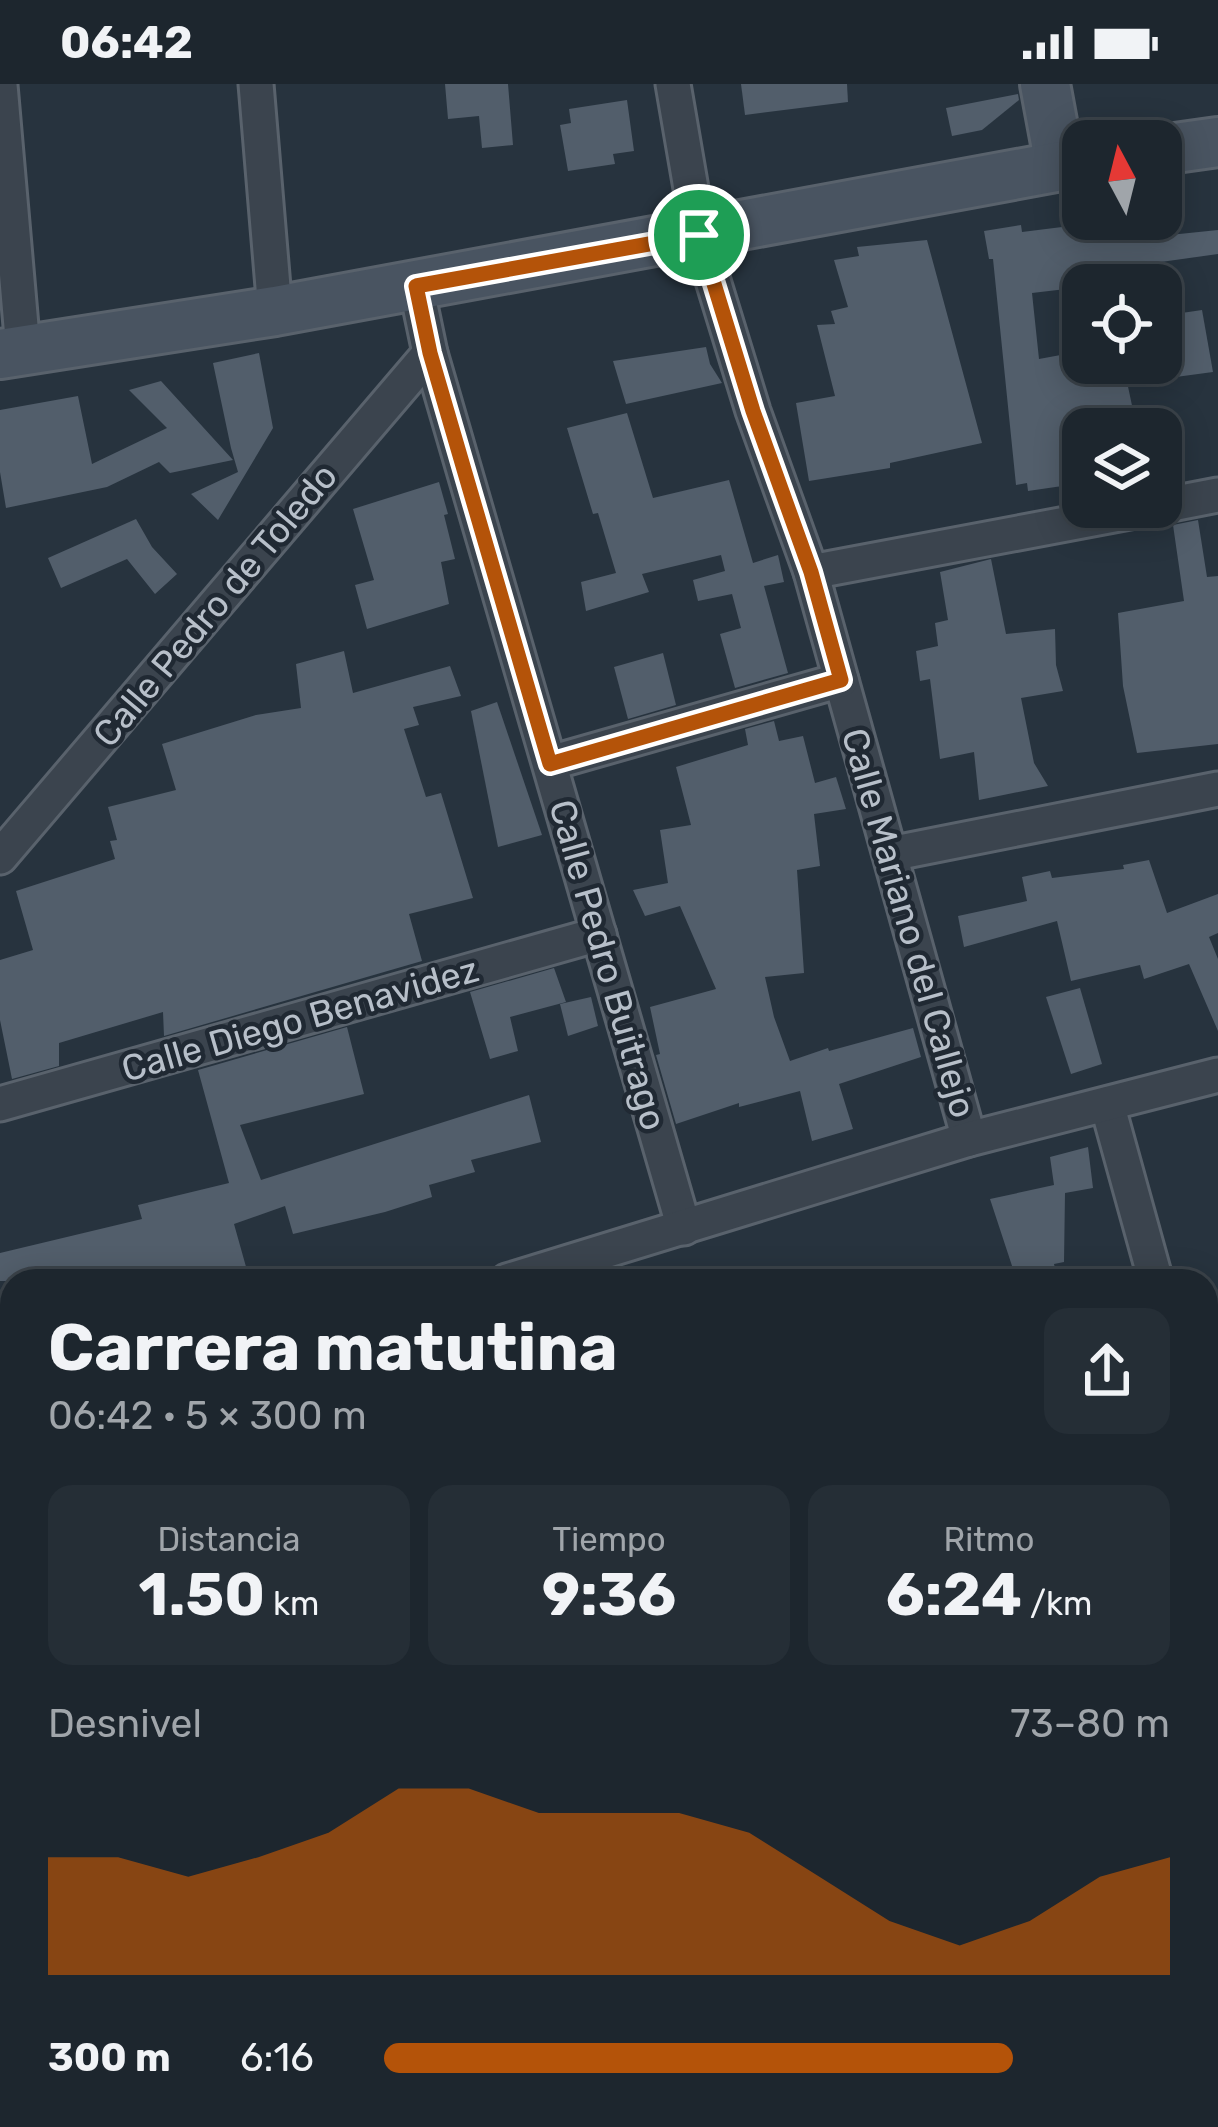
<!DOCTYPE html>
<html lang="es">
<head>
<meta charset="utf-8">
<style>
	:root { --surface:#1d262e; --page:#252e36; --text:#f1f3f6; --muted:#a0a5aa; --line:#3b434a; --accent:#b45309 }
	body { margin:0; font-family:Rubik,sans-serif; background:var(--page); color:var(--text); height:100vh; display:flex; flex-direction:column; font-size:45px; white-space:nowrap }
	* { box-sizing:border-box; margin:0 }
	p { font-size:39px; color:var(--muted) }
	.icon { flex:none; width:66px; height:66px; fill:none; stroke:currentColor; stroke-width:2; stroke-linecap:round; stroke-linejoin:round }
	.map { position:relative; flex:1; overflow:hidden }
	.panel { position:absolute; left:0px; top:1185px; width:1218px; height:858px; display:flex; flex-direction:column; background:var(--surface); border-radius:36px 36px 0 0; box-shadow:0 6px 30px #0003,0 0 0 3px var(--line) }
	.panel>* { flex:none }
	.needle { width:78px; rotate:353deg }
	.buttons { position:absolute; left:1062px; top:36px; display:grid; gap:24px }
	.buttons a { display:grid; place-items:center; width:120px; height:120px; border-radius:24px; background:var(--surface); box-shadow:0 6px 30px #0003,0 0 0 3px var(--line); font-size:60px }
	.pin { position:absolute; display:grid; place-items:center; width:102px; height:102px; color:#fff; margin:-51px; border:6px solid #fff; border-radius:50%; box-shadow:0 3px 12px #0007 }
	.round { display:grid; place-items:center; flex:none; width:126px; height:126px; border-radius:24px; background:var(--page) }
	.overview { display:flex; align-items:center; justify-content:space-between; height:204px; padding:0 48px }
	h1 { font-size:66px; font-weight:700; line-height:90px }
	.stats { display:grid; grid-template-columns:repeat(3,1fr); gap:18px; height:204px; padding:12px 48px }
	.stats div { display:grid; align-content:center; border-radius:24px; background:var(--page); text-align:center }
	.stats b { font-size:60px; font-weight:700 }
	.stats small { font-size:33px; font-weight:400 }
	.stats p { font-size:33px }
	.chart { height:336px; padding:24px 48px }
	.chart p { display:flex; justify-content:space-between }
	.chart svg { width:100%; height:216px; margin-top:12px; fill:var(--accent); opacity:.7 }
	ul { padding:0 48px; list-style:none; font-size:39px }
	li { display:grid; grid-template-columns:192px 144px 1fr; align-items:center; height:90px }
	li i { height:30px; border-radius:15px; background:var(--accent) }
	.status { display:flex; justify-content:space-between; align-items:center; height:84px; padding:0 60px; background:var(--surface); direction:ltr }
	.status svg { height:33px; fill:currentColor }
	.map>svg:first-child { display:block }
	.building { fill:#525e6b }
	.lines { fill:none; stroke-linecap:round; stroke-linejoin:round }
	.street-casing { stroke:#59626c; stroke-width:39 }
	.secondary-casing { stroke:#59626c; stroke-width:54 }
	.street { stroke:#3b444e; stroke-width:33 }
	.secondary { stroke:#495461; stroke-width:48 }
	.route-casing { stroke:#fff; stroke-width:24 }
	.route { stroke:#b45309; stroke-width:15 }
	.labels { text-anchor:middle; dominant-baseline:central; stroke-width:9; stroke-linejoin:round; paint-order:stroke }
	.street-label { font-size:36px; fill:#b7bfc9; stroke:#202933 }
</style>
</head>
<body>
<div class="status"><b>06:42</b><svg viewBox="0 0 49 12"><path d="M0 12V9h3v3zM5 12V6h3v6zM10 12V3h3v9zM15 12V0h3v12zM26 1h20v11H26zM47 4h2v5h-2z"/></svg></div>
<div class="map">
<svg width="1218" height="2043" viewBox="0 0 1218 2043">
	<rect width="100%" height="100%" fill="#27333e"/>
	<!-- building -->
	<g class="building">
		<polygon points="445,0 508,0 513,61 482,64 479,32 448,35"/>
		<polygon points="741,0 847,0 848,18 745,31"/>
		<polygon points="1018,10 1019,16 982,46 952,52 946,24"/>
		<polygon points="627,16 634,67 613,70 615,80 568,87 560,41 571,39 569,25"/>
		<polygon points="1118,136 1121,156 1218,146 1218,170 1125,183 1128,201 1083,201 1083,203 1032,209 1039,275 1066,270 1068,279 1123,279 1137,345 1083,345 1083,399 1028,407 1027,399 1016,401 993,175 989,175 984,147 1021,141 1022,148"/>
		<polygon points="927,156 982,359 890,379 890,384 809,397 796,319 835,312 817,241 835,240 831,227 848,223 834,176 859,172 857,163"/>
		<polygon points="1202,226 1213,288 1161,295 1161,232"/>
		<polygon points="706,263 710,280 722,299 626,320 613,277"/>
		<polygon points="259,269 273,344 218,436 191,410 238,388 231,364 213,279"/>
		<polygon points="161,297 233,376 170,389 159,378 107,403 6,424 0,388 0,326 78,312 92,380 167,344 129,306"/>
		<polygon points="627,329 653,414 729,396 753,479 778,471 784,498 764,502 788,589 735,604 720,550 741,544 732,510 698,517 693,496 725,487 721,471 642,490 649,508 586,527 581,498 616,489 598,429 593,430 567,344"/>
		<polygon points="439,398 448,430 444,431 455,475 441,478 449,520 367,545 355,501 374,496 353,425"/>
		<polygon points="136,435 152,463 177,490 155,510 127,475 61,504 48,474"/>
		<polygon points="1198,436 1207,493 1218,492 1218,660 1137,669 1123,602 1118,529 1184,517 1173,441"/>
		<polygon points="991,475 1006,550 1055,545 1056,581 1063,607 1021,614 1034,679 1048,702 979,716 974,668 940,675 930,595 920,597 916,567 938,562 935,539 948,536 940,488"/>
		<polygon points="344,567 353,609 450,582 461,612 413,623 419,641 404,645 426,713 441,709 473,814 409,830 422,877 164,952 163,928 59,959 59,982 12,995 0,936 0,876 33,866 16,807 115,775 110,757 117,756 108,723 176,706 162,660 256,631 301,624 296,580"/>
		<polygon points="663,569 676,621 628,635 614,583"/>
		<polygon points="497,618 542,751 498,763 471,627"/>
		<polygon points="774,637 779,657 803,652 815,699 836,693 846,725 814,730 820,782 797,786 804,889 765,893 774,933 790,977 828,964 829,967 913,944 921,973 839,1000 853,1045 812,1057 800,1007 739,1023 739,1019 676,1040 656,971 660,970 650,923 716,905 680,822 645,832 633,806 668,799 660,746 691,741 676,683 748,661 745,645"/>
		<polygon points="1149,776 1167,829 1218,810 1218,849 1209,853 1218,875 1218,947 1189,880 1144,895 1140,881 1071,897 1057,837 964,863 958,832 1027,817 1022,793 1050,787 1052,794 1124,785 1123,781"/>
		<polygon points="554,884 566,918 510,933 518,967 490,975 470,908"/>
		<polygon points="1080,904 1102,980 1071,990 1046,913"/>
		<polygon points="591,913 598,942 568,952 560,920"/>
		<polygon points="347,943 364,1010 240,1041 261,1096 529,1011 541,1058 471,1076 475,1088 429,1101 432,1113 385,1128 293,1150 285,1122 234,1140 250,1197 184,1197 182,1186 126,1197 0,1197 0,1169 142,1135 138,1121 229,1099 198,986"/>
		<polygon points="1088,1063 1093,1104 1065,1109 1064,1178 1054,1180 1058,1197 1017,1197 990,1115 1054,1101 1050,1073"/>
	</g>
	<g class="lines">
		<defs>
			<g id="street">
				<polyline points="256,0 275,227"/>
				<polyline points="673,0 699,151 753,327 811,488 969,1055"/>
				<polyline points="0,1 23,265"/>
				<polyline points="416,202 430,269 684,1144"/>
				<polyline points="1161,422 1218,411"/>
				<polyline points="811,488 1156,423"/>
				<polyline points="550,679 841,596"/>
				<polyline points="890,770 1218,705"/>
				<polyline points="0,773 430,269"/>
				<polyline points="0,1020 599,850"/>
				<polyline points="1107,1020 1156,1197"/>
				<polyline points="507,1197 969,1055 1218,991"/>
				<polyline points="0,1344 12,1341"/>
				<polyline points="1206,1374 1218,1417"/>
				<polyline points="1206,1700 1218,1696"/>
				<polyline points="86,2043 124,2031"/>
			</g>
			<g id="secondary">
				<polyline points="1045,0 1060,81"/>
				<polyline points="1161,66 1218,58"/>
				<polyline points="0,270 275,227 1083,78"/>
				<polyline points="0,1632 12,1671"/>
				<polyline points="123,2031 127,2043"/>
			</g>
		</defs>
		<!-- street casing -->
		<use href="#street" class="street-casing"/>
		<!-- secondary casing -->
		<use href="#secondary" class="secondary-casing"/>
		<!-- street -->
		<use href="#street" class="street"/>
		<!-- secondary -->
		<use href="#secondary" class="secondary"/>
	</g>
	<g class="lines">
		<defs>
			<polygon id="route" points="699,151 753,327 811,488 841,596 550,680 430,269 416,202"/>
		</defs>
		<!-- route casing -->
		<use href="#route" class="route-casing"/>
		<!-- route -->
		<use href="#route" class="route"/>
	</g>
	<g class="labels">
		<!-- street labels -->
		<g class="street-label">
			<text transform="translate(215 521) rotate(-50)">Calle Pedro de Toledo</text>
			<text transform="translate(909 839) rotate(74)">Calle Mariano del Callejo</text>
			<text transform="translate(608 881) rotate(74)">Calle Pedro Buitrago</text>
			<text transform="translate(300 935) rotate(-16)">Calle Diego Benavidez</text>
		</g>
	</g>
</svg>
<div class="buttons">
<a><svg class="needle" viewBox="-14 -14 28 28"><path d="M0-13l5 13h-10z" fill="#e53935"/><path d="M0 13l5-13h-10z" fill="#a0a5aa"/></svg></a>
<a><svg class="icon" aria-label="locate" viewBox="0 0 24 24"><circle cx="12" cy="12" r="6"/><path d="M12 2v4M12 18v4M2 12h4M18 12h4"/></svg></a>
<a><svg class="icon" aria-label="layers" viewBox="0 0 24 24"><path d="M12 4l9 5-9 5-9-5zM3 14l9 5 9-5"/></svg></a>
</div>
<div class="pin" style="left:699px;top:151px;background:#1e9e55"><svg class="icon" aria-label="arrive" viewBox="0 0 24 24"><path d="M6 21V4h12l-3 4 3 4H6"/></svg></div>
<section class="panel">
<div class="overview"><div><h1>Carrera matutina</h1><p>06:42 · 5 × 300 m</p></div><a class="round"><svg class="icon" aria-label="share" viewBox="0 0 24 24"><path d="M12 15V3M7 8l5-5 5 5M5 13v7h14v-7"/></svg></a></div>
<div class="stats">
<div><p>Distancia</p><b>1.50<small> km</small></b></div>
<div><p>Tiempo</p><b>9:36</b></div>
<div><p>Ritmo</p><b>6:24<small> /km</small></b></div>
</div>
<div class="chart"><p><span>Desnivel</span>73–80 m</p>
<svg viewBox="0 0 160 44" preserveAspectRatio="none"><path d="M0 44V20L10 20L20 24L30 20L40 15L50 6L60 6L70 11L80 11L90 11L100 15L110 24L120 33L130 38L140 33L150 24L160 20V44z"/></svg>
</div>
<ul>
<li><b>300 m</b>6:16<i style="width:80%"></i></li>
</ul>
</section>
</div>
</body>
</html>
